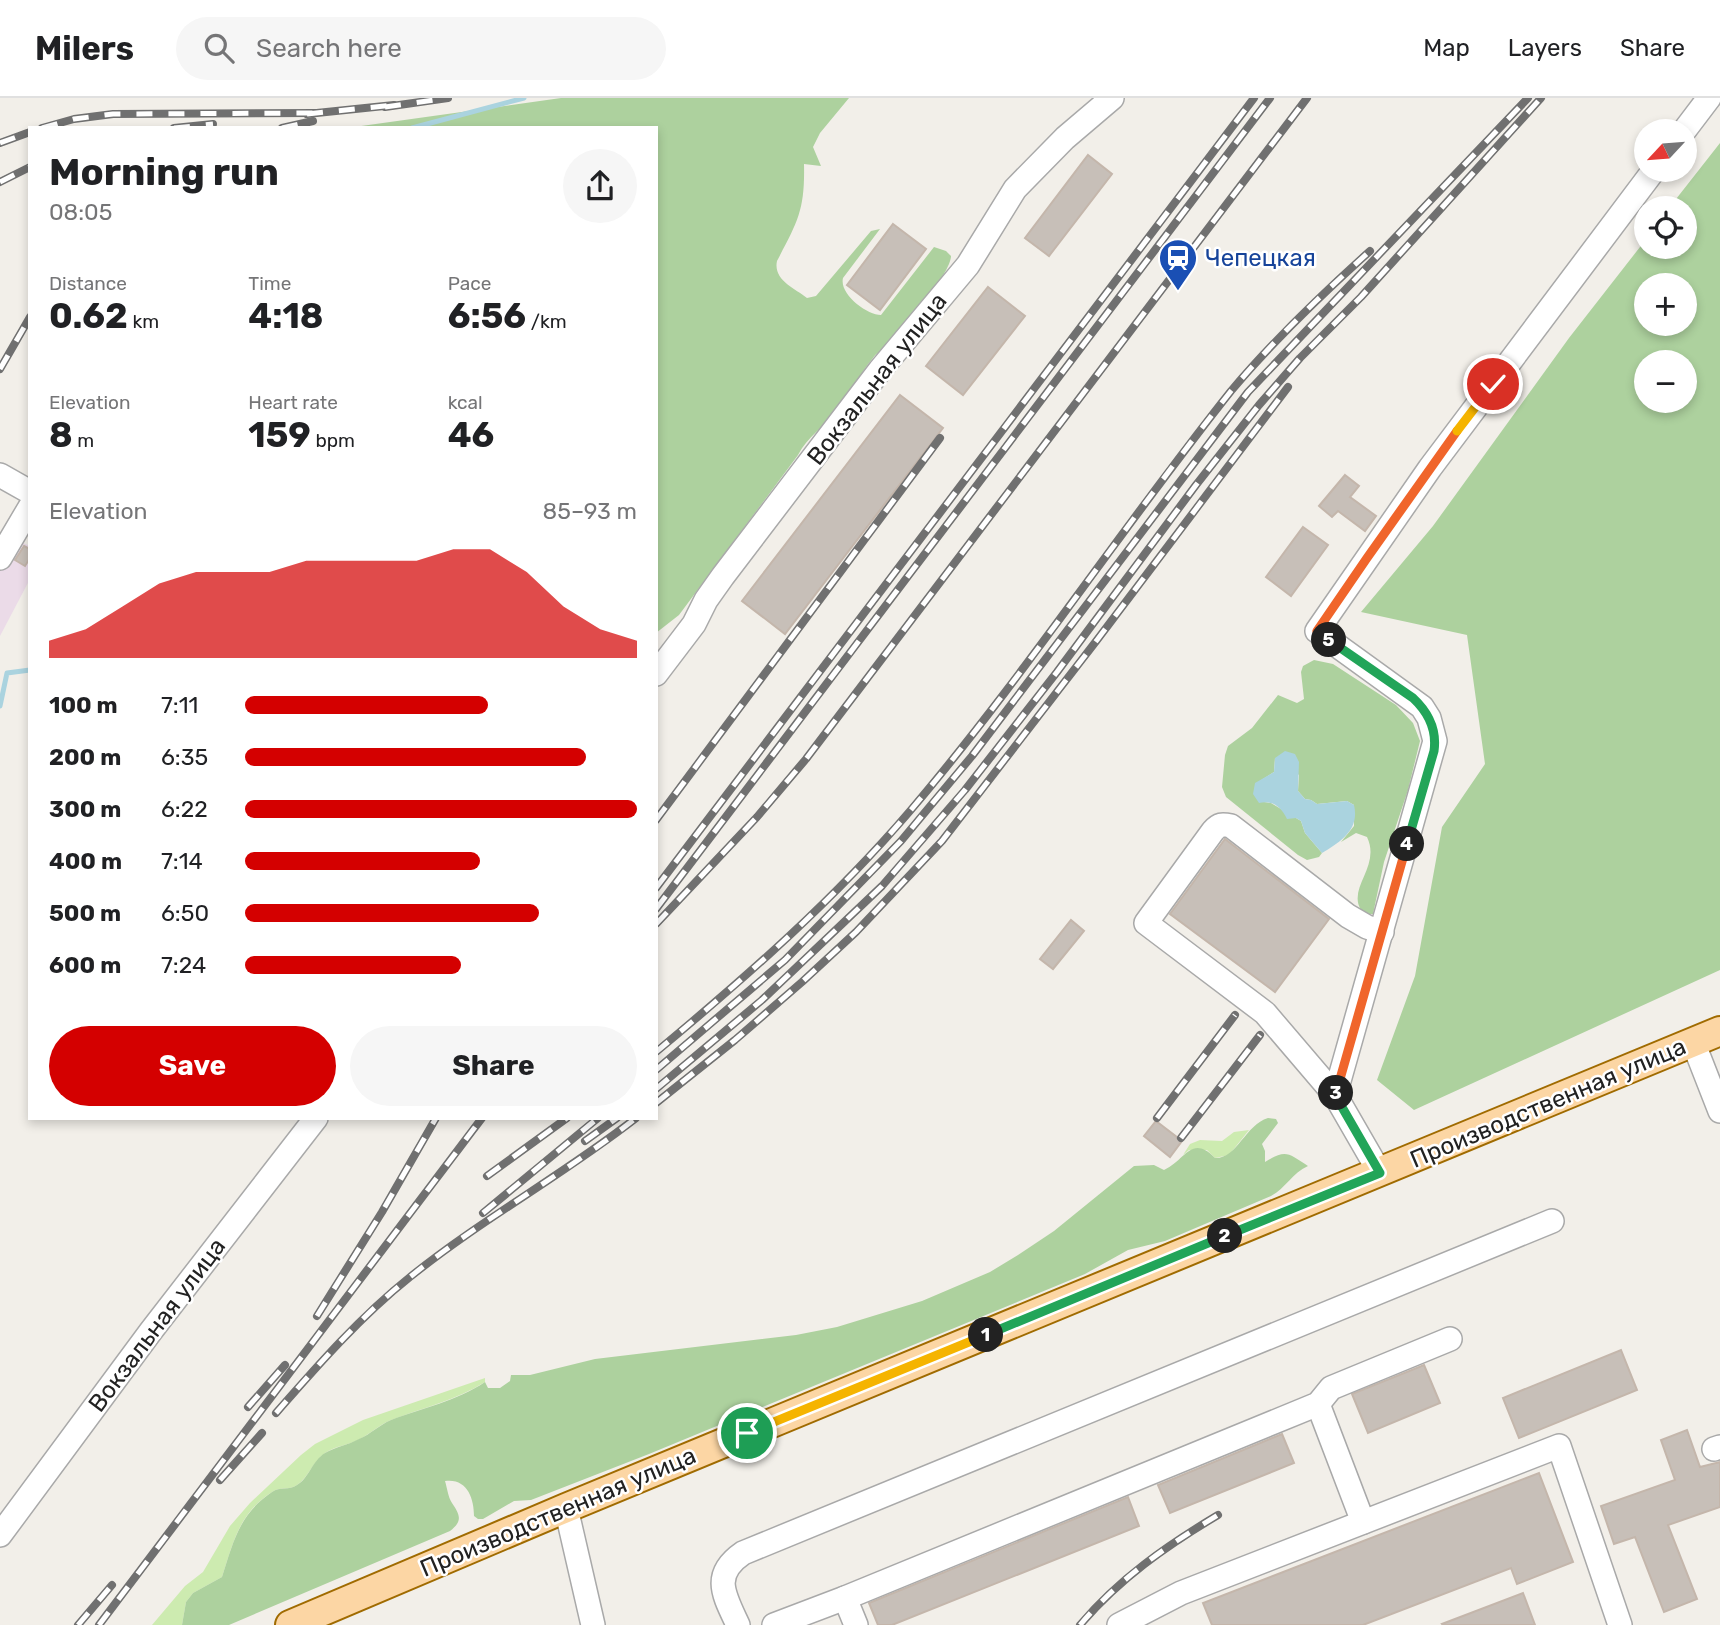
<!DOCTYPE html>
<html lang="en">
<head>
<meta charset="utf-8">
<style>
	:root { --surface:#fff; --page:#f6f6f6; --text:#202124; --muted:#757577; --line:#e0e0e0; --accent:#d40000 }
	body { margin:0; font-family:Rubik,sans-serif; background:var(--page); color:var(--text); height:100vh; display:flex; flex-direction:column; font-size:26px; white-space:nowrap }
	* { box-sizing:border-box; margin:0 }
	p { font-size:23px; color:var(--muted) }
	.icon { flex:none; width:38px; height:38px; fill:none; stroke:currentColor; stroke-width:2; stroke-linecap:round; stroke-linejoin:round }
	.map { position:relative; flex:1; overflow:hidden }
	.panel { position:absolute; left:28px; top:28px; width:630px; height:994px; display:flex; flex-direction:column; background:var(--surface); border-radius:0px; box-shadow:0 4px 10px #0003 }
	.panel>* { flex:none }
	.needle { width:46px; rotate:244deg }
	.tools { position:absolute; left:1634px; top:21px; display:grid; gap:14px }
	.tools a { display:grid; place-items:center; width:63px; height:63px; border-radius:50%; background:var(--surface); box-shadow:0 4px 10px #0003; font-size:35px }
	.pin { position:absolute; display:grid; place-items:center; width:60px; height:60px; color:#fff; margin:-30px; border:4px solid #fff; border-radius:50%; box-shadow:0 2px 7px #0007 }
	.km { position:absolute; width:35px; height:35px; margin:-18px; border-radius:50%; background:#222; color:#fff; font-size:19px; line-height:35px; text-align:center }
	.round { display:grid; place-items:center; flex:none; width:74px; height:74px; border-radius:37px; background:var(--page) }
	.summary { display:flex; align-items:center; justify-content:space-between; height:119px; padding:0 21px }
	h1 { font-size:38px; font-weight:700; line-height:52px }
	.figures { display:grid; grid-template-columns:repeat(3,1fr); gap:10px; height:119px; padding:7px 21px }
	.figures div { display:grid; align-content:center }
	.figures b { font-size:35px; font-weight:700 }
	.figures small { font-size:19px; font-weight:400 }
	.figures p { font-size:19px }
	.chart { height:196px; padding:14px 21px }
	.chart p { display:flex; justify-content:space-between }
	.chart svg { width:100%; height:126px; margin-top:7px; fill:var(--accent); opacity:.7 }
	.button { display:flex; gap:14px; margin-top:auto; padding:14px 21px }
	.button a { flex:1; height:80px; border-radius:42px; background:var(--accent); color:#fff; font-size:28px; font-weight:700; line-height:80px; text-align:center }
	.button a+a { background:var(--page); color:var(--text) }
	ul { padding:0 21px; list-style:none; font-size:23px }
	li { display:grid; grid-template-columns:112px 84px 1fr; align-items:center; height:52px }
	li i { height:18px; border-radius:9px; background:var(--accent) }
	header { display:flex; align-items:center; gap:42px; box-sizing:border-box; height:98px; padding:0 35px; background:var(--surface); border-bottom:2px solid var(--line) }
	header strong { font-size:33px }
	nav { display:flex; gap:38px; margin-inline-start:auto; font-size:24px }
	.search { width:490px; height:63px; background:var(--page); display:flex; align-items:center; gap:18px; box-sizing:border-box; padding:0 24px; border-radius:38px; color:var(--muted); font-size:26px }
	.map>svg:first-child { display:block }
	.industrial { fill:#ebdbe8 }
	.grass { fill:#cdebb0 }
	.forest { fill:#add19e; fill-rule:evenodd }
	.water { fill:#aad3df }
	.lines { fill:none; stroke-linecap:round; stroke-linejoin:round }
	.stream { stroke:#aad3df; stroke-width:5 }
	.building { fill:#c7bfb8; stroke:#c4b6ab; stroke-width:2 }
	.minor-casing { stroke:#a9a9a9; stroke-width:26 }
	.major-casing { stroke:#a06b00; stroke-width:32 }
	.minor { stroke:#fff; stroke-width:23 }
	.major { stroke:#fcd6a4; stroke-width:28 }
	.rail-casing { stroke:#707070; stroke-width:8 }
	.rail { stroke:#fff; stroke-width:5; stroke-dasharray:16; stroke-linecap:butt }
	.split-1-casing { stroke:#fff; stroke-width:14 }
	.split-2-casing { stroke:#fff; stroke-width:14 }
	.split-3-casing { stroke:#fff; stroke-width:14 }
	.split-4-casing { stroke:#fff; stroke-width:14 }
	.split-5-casing { stroke:#fff; stroke-width:14 }
	.split-6-casing { stroke:#fff; stroke-width:14 }
	.split-7-casing { stroke:#fff; stroke-width:14 }
	.split-1 { stroke:#f5b400; stroke-width:9 }
	.split-2 { stroke:#22a559; stroke-width:9 }
	.split-3 { stroke:#22a559; stroke-width:9 }
	.split-4 { stroke:#f0652b; stroke-width:9 }
	.split-5 { stroke:#22a559; stroke-width:9 }
	.split-6 { stroke:#f0652b; stroke-width:9 }
	.split-7 { stroke:#f5b400; stroke-width:9 }
	.labels { text-anchor:middle; dominant-baseline:central; stroke-width:5; stroke-linejoin:round; paint-order:stroke }
	.transit-label { font-size:24px; fill:#164399; stroke:#fff; text-anchor:start }
	.street-label { font-size:24px; fill:#222; stroke:#fff }
</style>
</head>
<body>
<header>
<strong>Milers</strong>
<div class="search"><svg class="icon" aria-label="search" viewBox="0 0 24 24"><circle cx="10" cy="10" r="6"/><path d="M15 15l6 6"/></svg>Search here</div>
<nav><a>Map</a><a>Layers</a><a>Share</a></nav>
</header>
<div class="map">
<svg width="1720" height="1527" viewBox="0 0 1720 1527">
	<rect width="100%" height="100%" fill="#f2efe9"/>
	<!-- industrial -->
	<polygon class="industrial" points="0,435 30,448 30,481 0,538"/>
	<!-- grass -->
	<g class="grass">
		<polygon points="1249,1032 1229,1057 1215,1060 1207,1052 1189,1052 1183,1057 1190,1046 1200,1042 1222,1043 1234,1034"/>
		<path d="M485,1280v4c-28,18 -63,26 -94,38 -12,5 -20,13 -31,19 -11,6 -25,7 -35,14 -12,8 -17,25 -28,32 -8,6 -17,1 -25,7 -33,21 -39,51 -50,85l-29,16 -7,9 -4,23h-30l33,-39 18,-14 27,-46 20,-23 51,-48 14,-11 48,-24z"/>
	</g>
	<!-- forest -->
	<g class="forest">
		<path d="M561,0h288l-29,35 -7,14 8,19 -17,-2c1,46 -6,57 -27,97 -4,19 17,27 30,37l9,-2 55,-65 9,-2 -37,49c-4,16 24,37 38,37l53,-68 12,4 5,5c0,18 -51,77 -66,91 -4,4 -9,6 -12,11 -14,16 -22,37 -36,53 -14,17 -29,25 -39,44l-119,160 -23,18v-505h-309z"/>
		<path d="M1720,45v827l-306,140 -37,-30 38,-104 27,-149 43,-63 -18,-129 -106,-23 72,-86 136,-188 78,-100v9h38v-39h-16zM1685,187v39h-38v-39zM1647,264h38v39h-38z"/>
		<path d="M1314,562l19,4 63,41 17,18 7,18 -12,49 -24,72 -11,52h-9c-21,-24 18,-46 3,-77l-11,-4 -15,9 13,-16v-21l-7,-4 -30,3 -6,-4 -6,-1 -7,-8 1,-16 -24,-17 -1,14 -14,9 4,21 7,1 30,18 4,12 17,20 -3,4 -12,3 -9,-5 -72,-58 -4,-10 3,-32 3,-9 24,-18 26,-33 19,8 7,-4 -3,-27 2,-6z"/>
		<path d="M1268,1020l8,1 2,4 -16,21 3,7v11c21,-13 23,-9 43,4 -16,7 -22,22 -37,30l-106,45 -37,9 -43,24 -436,180 -118,46 -17,1 -31,18h-5l-4,-3c0,-18 -7,-38 -29,-35 2,6 3,16 7,22 8,12 11,18 -2,28l-221,94h-47l4,-23 7,-9 29,-16c11,-34 17,-63 50,-85 8,-6 17,-1 25,-7 12,-7 15,-24 28,-32 10,-6 23,-8 34,-14 12,-5 20,-14 32,-19 31,-12 66,-19 94,-38l3,6h12l10,-7 1,-6h19l65,-16 201,-24 41,-8 85,-26 68,-29 28,-17 36,-24 80,-65 20,-1 10,5c22,-10 27,-36 51,-12 22,1 30,-33 53,-40z"/>
	</g>
	<!-- water -->
	<path class="water" d="M1285,653l10,3 4,8 -1,29 7,8 6,1 6,4 30,-3 7,4c6,25 -14,37 -32,48l-17,-20 -4,-12 -5,-3 -9,1c-6,-12 -14,-19 -28,-16l-6,-9 2,-11 19,-11 1,-14z"/>
	<g class="lines">
		<!-- stream -->
		<g class="stream">
			<polyline points="412,30 524,0"/>
			<polyline points="0,608 7,575 30,572"/>
		</g>
	</g>
	<!-- building -->
	<g class="building">
		<polygon points="1088,57 1112,76 1049,158 1025,140"/>
		<polygon points="893,126 926,151 880,212 847,187"/>
		<polygon points="988,189 1025,218 963,297 926,268"/>
		<polygon points="900,297 943,330 785,536 742,503"/>
		<polygon points="1345,377 1359,388 1350,399 1376,418 1365,433 1338,413 1332,419 1319,408"/>
		<polygon points="1303,429 1328,447 1291,498 1266,479"/>
		<polygon points="24,448 30,451 30,460 25,468 15,462"/>
		<polygon points="1225,741 1329,821 1275,894 1170,816"/>
		<polygon points="1071,822 1084,833 1053,871 1040,861"/>
		<polygon points="1156,1023 1182,1043 1170,1059 1144,1038"/>
		<polygon points="1621,1252 1637,1292 1519,1340 1503,1300"/>
		<polygon points="1424,1267 1440,1305 1368,1335 1352,1296"/>
		<polygon points="1687,1332 1700,1369 1720,1364 1720,1409 1668,1427 1697,1501 1664,1514 1635,1439 1614,1446 1601,1408 1675,1382 1661,1342"/>
		<polygon points="1282,1336 1294,1365 1170,1415 1158,1387"/>
		<polygon points="1539,1375 1573,1464 1517,1486 1511,1470 1363,1527 1212,1527 1203,1505"/>
		<polygon points="1128,1399 1139,1428 892,1527 878,1527 869,1505"/>
		<polygon points="1523,1495 1535,1527 1443,1527 1442,1526"/>
	</g>
	<g class="lines">
		<defs>
			<g id="minor">
				<polyline points="1684,33 1709,0"/>
				<polyline points="0,377 30,394"/>
				<polyline points="0,460 30,409"/>
				<polyline points="656,576 694,526 706,502 723,478 880,272 968,167 1015,91 1065,40 1112,0"/>
				<polyline points="1693,944 1720,1013"/>
				<polyline points="1335,997 1435,643 1429,620 1422,609 1317,533 1430,370 1654,72"/>
				<path d="M1380,1075l-45,-78 -70,-82 -119,-90 67,-92c6,-7 9,-7 18,-5l117,90 19,11 15,5"/>
				<polyline points="1318,1306 1363,1424"/>
				<polyline points="1714,1351 1720,1349"/>
				<polyline points="566,1410 593,1527"/>
				<polyline points="0,1437 151,1233 316,1020"/>
				<polyline points="845,1500 856,1527"/>
				<path d="M738,1527c-14,-30 -27,-50 5,-72l809,-332"/>
				<polyline points="774,1527 845,1500 1318,1306 1331,1290 1450,1241"/>
				<polyline points="1119,1527 1181,1495 1559,1348 1620,1527"/>
			</g>
			<polyline id="major" points="290,1527 566,1410 1720,933"/>
		</defs>
		<!-- minor casing -->
		<use href="#minor" class="minor-casing"/>
		<!-- major casing -->
		<use href="#major" class="major-casing"/>
		<!-- minor -->
		<use href="#minor" class="minor"/>
		<!-- major -->
		<use href="#major" class="major"/>
		<defs>
			<g id="rail">
				<polyline points="385,9 448,0"/>
				<polyline points="307,16 394,7"/>
				<polyline points="42,30 74,21 113,16 315,15"/>
				<polyline points="174,30 213,26"/>
				<polyline points="282,30 313,23"/>
				<polyline points="0,45 30,34"/>
				<polyline points="0,84 30,69"/>
				<polyline points="0,271 30,219"/>
				<polyline points="656,722 940,340"/>
				<polyline points="656,790 1254,0"/>
				<polyline points="656,811 1270,0"/>
				<polyline points="656,826 757,719 806,661 1307,0"/>
				<path d="M656,954c89,-74 178,-152 254,-241 114,-134 211,-282 321,-420 43,-51 90,-96 139,-140"/>
				<polyline points="656,972 785,862 901,743 972,658 1248,294 1528,0"/>
				<polyline points="656,991 762,902 882,788 965,692 1057,574 1196,387 1259,307 1300,260 1361,199 1541,0"/>
				<polyline points="656,1005 735,942 802,884 856,834 942,743 1097,542 1288,289"/>
				<polyline points="1157,1020 1235,917"/>
				<polyline points="1181,1040 1260,937"/>
				<polyline points="585,1043 617,1020"/>
				<polyline points="487,1078 567,1020"/>
				<polyline points="483,1115 598,1020"/>
				<polyline points="317,1218 382,1114 436,1020"/>
				<polyline points="248,1309 285,1267"/>
				<path d="M276,1315c42,-48 84,-96 134,-136 72,-58 153,-102 226,-159"/>
				<polyline points="220,1382 262,1335"/>
				<polyline points="78,1527 112,1487"/>
				<polyline points="99,1527 482,1020"/>
				<path d="M1080,1527c39,-46 86,-79 138,-110"/>
			</g>
		</defs>
		<!-- rail casing -->
		<use href="#rail" class="rail-casing"/>
		<!-- rail -->
		<use href="#rail" class="rail"/>
	</g>
	<g class="lines">
		<defs>
			<polyline id="split-1" points="747,1335 986,1237"/>
			<polyline id="split-2" points="986,1237 1225,1138"/>
			<polyline id="split-3" points="1225,1138 1380,1075 1335,997 1336,995"/>
			<polyline id="split-4" points="1336,995 1407,746"/>
			<path id="split-5" d="M1329,542l84,58c15,14 24,32 21,53l-27,93"/>
			<polyline id="split-6" points="1329,542 1317,533 1367,460 1457,333"/>
			<polyline id="split-7" points="1457,333 1493,286"/>
		</defs>
		<!-- split-1 casing -->
		<use href="#split-1" class="split-1-casing"/>
		<!-- split-2 casing -->
		<use href="#split-2" class="split-2-casing"/>
		<!-- split-3 casing -->
		<use href="#split-3" class="split-3-casing"/>
		<!-- split-4 casing -->
		<use href="#split-4" class="split-4-casing"/>
		<!-- split-5 casing -->
		<use href="#split-5" class="split-5-casing"/>
		<!-- split-6 casing -->
		<use href="#split-6" class="split-6-casing"/>
		<!-- split-7 casing -->
		<use href="#split-7" class="split-7-casing"/>
		<!-- split-1 -->
		<use href="#split-1" class="split-1"/>
		<!-- split-2 -->
		<use href="#split-2" class="split-2"/>
		<!-- split-3 -->
		<use href="#split-3" class="split-3"/>
		<!-- split-4 -->
		<use href="#split-4" class="split-4"/>
		<!-- split-5 -->
		<use href="#split-5" class="split-5"/>
		<!-- split-6 -->
		<use href="#split-6" class="split-6"/>
		<!-- split-7 -->
		<use href="#split-7" class="split-7"/>
	</g>
	<!-- icons -->
	<defs>
		<symbol id="station-pin" viewBox="-11 -11 22 30"><path d="M0 17L-7.5 6A9.5 9.5 0 1 1 7.5 6Z" fill="#1a4fb4" stroke="#fff"/><path d="M-3-6H3Q5-6 5-4V2Q5 4 3 4L4.5 6H3L1.5 4h-3L-3 6H-4.5L-3 4Q-5 4-5 2V-4Q-5-6-3-6ZM-3.5-4v3h7v-3ZM-3.5 1v1.5H-2V1ZM2 1v1.5H3.5V1Z" fill="#fff"/></symbol>
	</defs>
	<g fill-rule="evenodd">
		<use href="#station-pin" x="1156" y="138" width="44" height="60"/>
	</g>
	<g class="labels">
		<!-- transit labels -->
		<g class="transit-label">
			<text x="1205" y="160">Чепецкая</text>
		</g>
		<!-- street labels -->
		<g class="street-label">
			<text transform="translate(877 281) rotate(-52)">Вокзальная улица</text>
			<text transform="translate(1548 1005) rotate(-23)">Производственная улица</text>
			<text transform="translate(157 1227) rotate(-53)">Вокзальная улица</text>
			<text transform="translate(558 1414) rotate(-23)">Производственная улица</text>
		</g>
	</g>
</svg>
<div class="tools">
<a><svg class="needle" viewBox="-14 -14 28 28"><path d="M0-13l5 13h-10z" fill="#e53935"/><path d="M0 13l5-13h-10z" fill="#757577"/></svg></a>
<a><svg class="icon" aria-label="locate" viewBox="0 0 24 24"><circle cx="12" cy="12" r="6"/><path d="M12 2v4M12 18v4M2 12h4M18 12h4"/></svg></a>
<a>+</a>
<a>−</a>
</div>
<div class="pin" style="left:747px;top:1335px;background:#1e9e55"><svg class="icon" aria-label="arrive" viewBox="0 0 24 24"><path d="M6 21V4h12l-3 4 3 4H6"/></svg></div>
<div class="pin" style="left:1493px;top:286px;background:#d93025"><svg class="icon" aria-label="check" viewBox="0 0 24 24"><path d="M5 12l5 5 9-10"/></svg></div>
<b class="km" style="left:986px;top:1237px">1</b>
<b class="km" style="left:1225px;top:1138px">2</b>
<b class="km" style="left:1336px;top:995px">3</b>
<b class="km" style="left:1407px;top:746px">4</b>
<b class="km" style="left:1329px;top:542px">5</b>
<section class="panel">
<div class="summary"><div><h1>Morning run</h1><p>08:05</p></div><a class="round"><svg class="icon" aria-label="share" viewBox="0 0 24 24"><path d="M12 15V3M7 8l5-5 5 5M5 13v7h14v-7"/></svg></a></div>
<div class="figures">
<div><p>Distance</p><b>0.62<small> km</small></b></div>
<div><p>Time</p><b>4:18</b></div>
<div><p>Pace</p><b>6:56<small> /km</small></b></div>
</div>
<div class="figures">
<div><p>Elevation</p><b>8<small> m</small></b></div>
<div><p>Heart rate</p><b>159<small> bpm</small></b></div>
<div><p>kcal</p><b>46</b></div>
</div>
<div class="chart"><p><span>Elevation</span>85–93 m</p>
<svg viewBox="0 0 160 44" preserveAspectRatio="none"><path d="M0 44V38L10 34L20 26L30 18L40 14L50 14L60 14L70 10L80 10L90 10L100 10L110 6L120 6L130 14L140 26L150 34L160 38V44z"/></svg>
</div>
<ul>
<li><b>100 m</b>7:11<i style="width:62%"></i></li>
<li><b>200 m</b>6:35<i style="width:87%"></i></li>
<li><b>300 m</b>6:22<i style="width:100%"></i></li>
<li><b>400 m</b>7:14<i style="width:60%"></i></li>
<li><b>500 m</b>6:50<i style="width:75%"></i></li>
<li><b>600 m</b>7:24<i style="width:55%"></i></li>
</ul>
<div class="button"><a>Save</a><a>Share</a></div>
</section>
</div>
</body>
</html>
